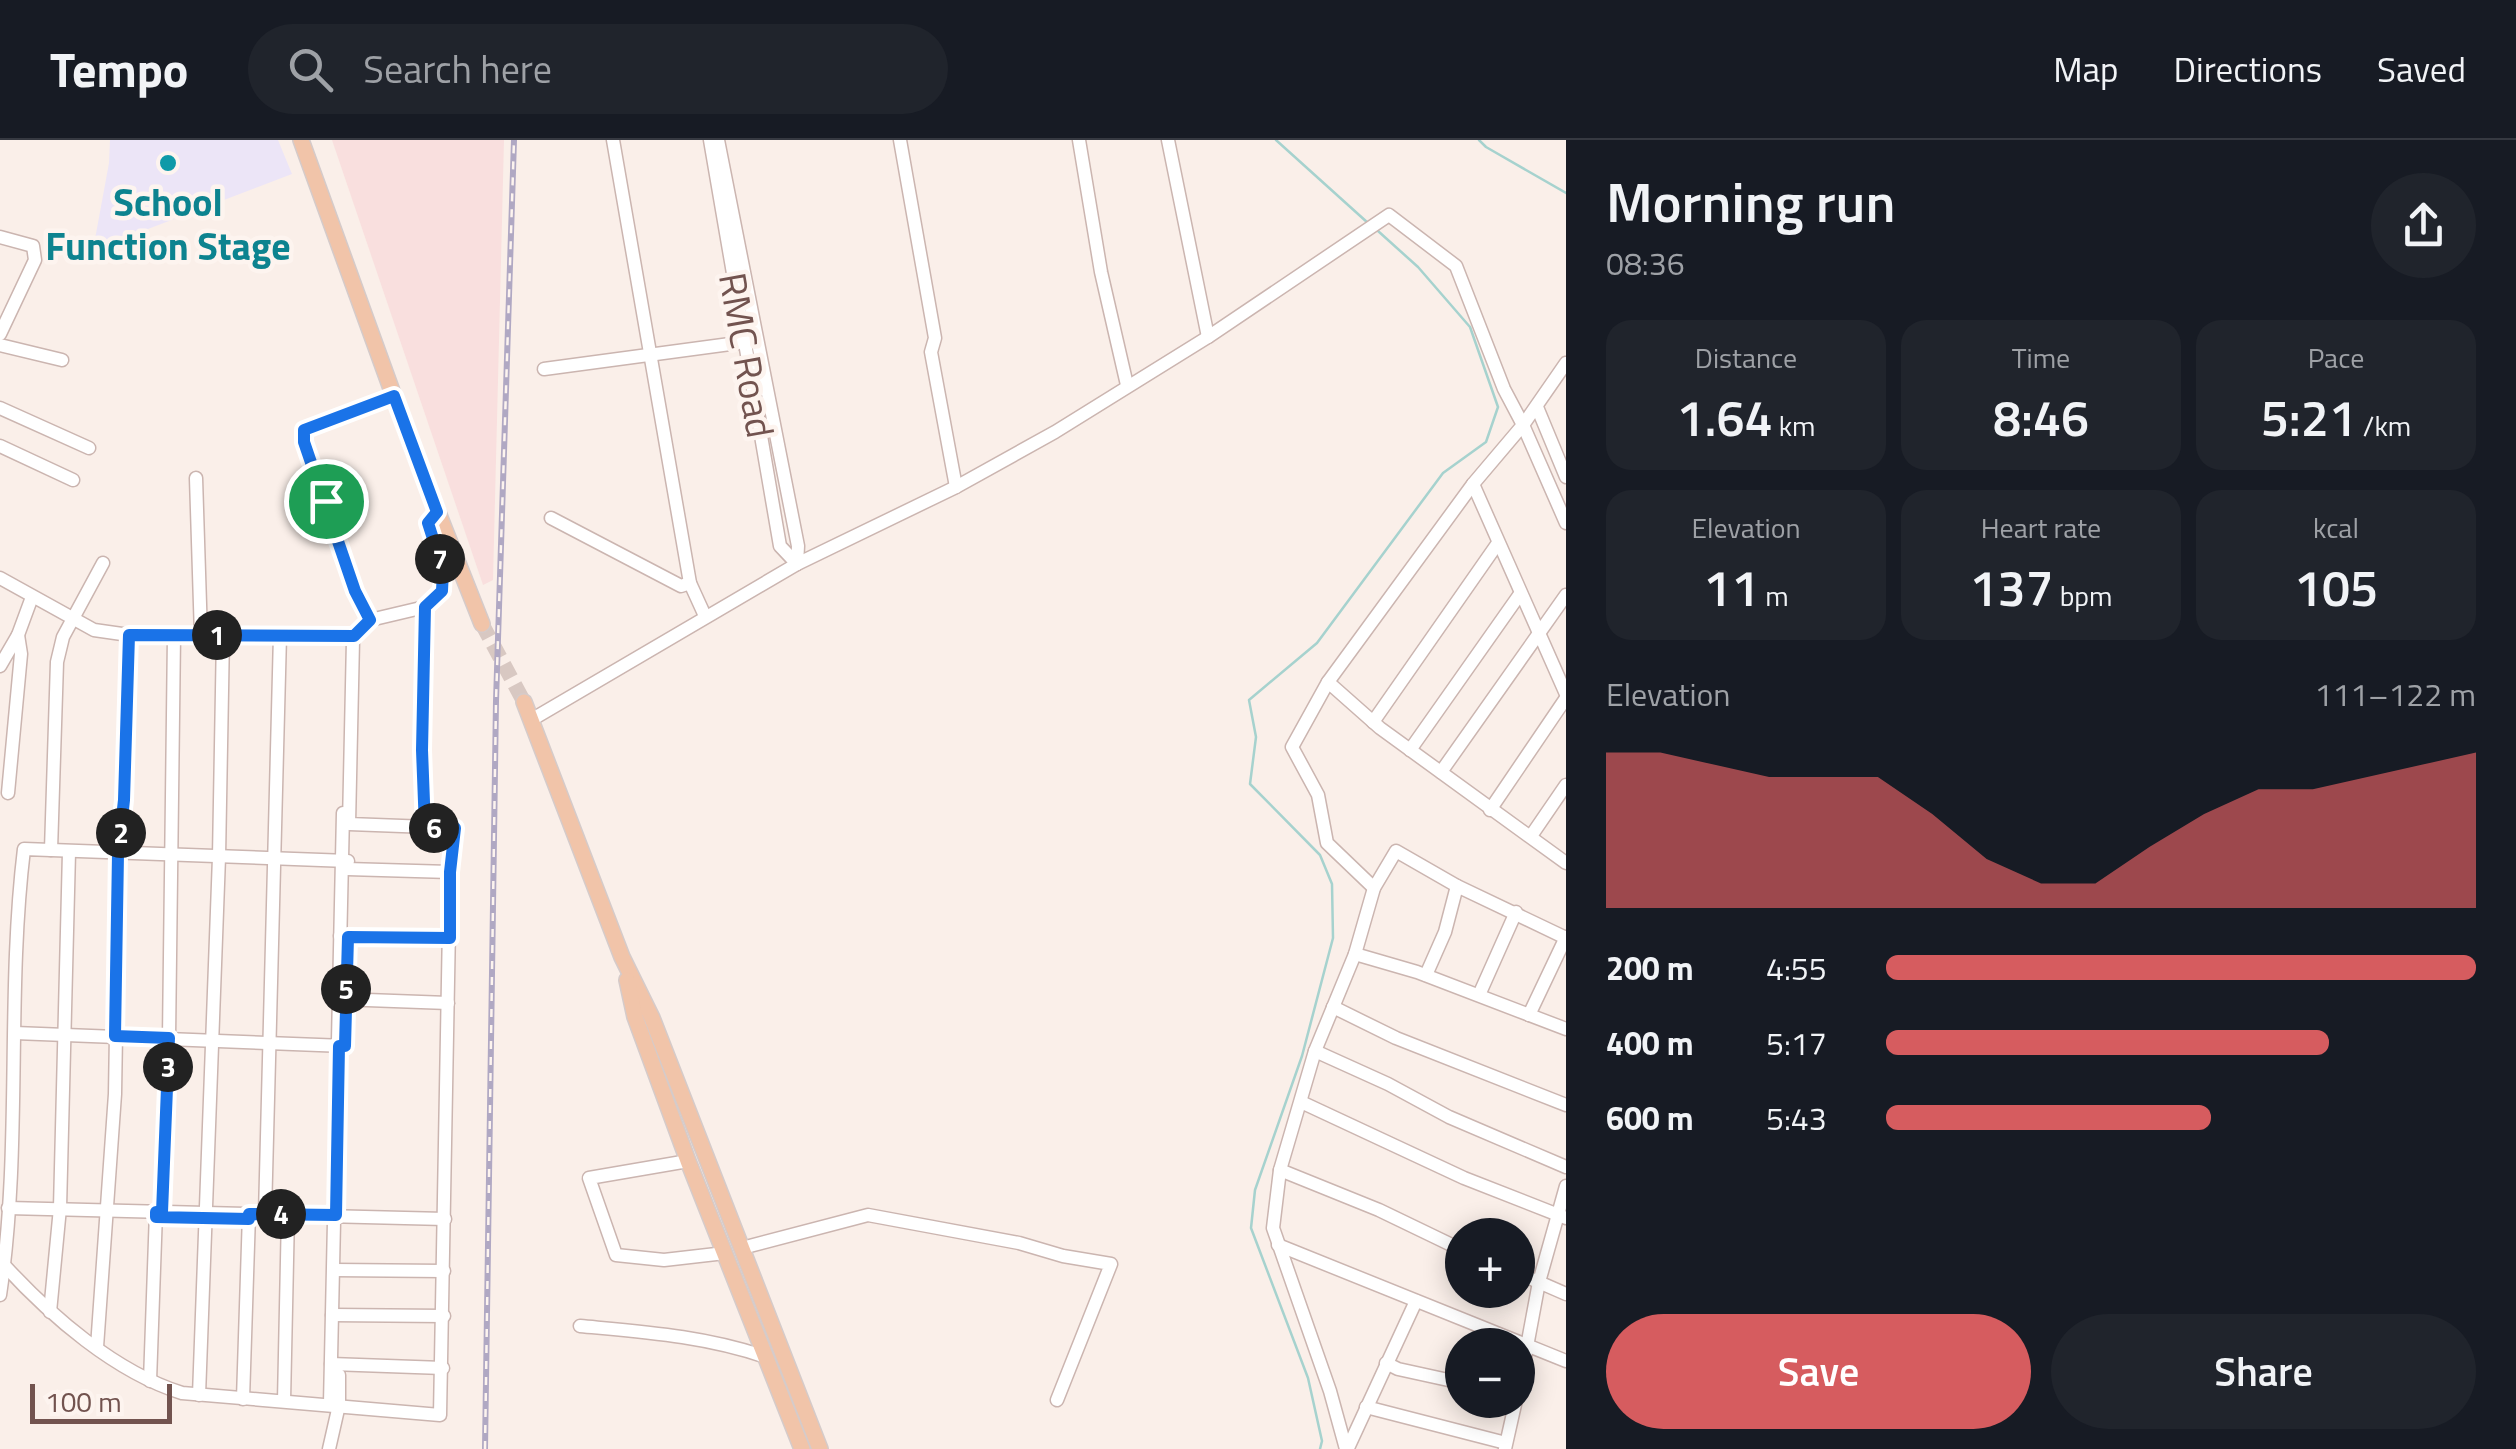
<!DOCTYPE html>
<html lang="en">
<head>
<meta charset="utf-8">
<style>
	:root { --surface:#171b24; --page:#20242c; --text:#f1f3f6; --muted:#9ea1a6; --line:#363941; --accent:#d65c5f }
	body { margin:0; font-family:"Titillium Web",sans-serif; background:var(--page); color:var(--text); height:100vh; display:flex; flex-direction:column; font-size:38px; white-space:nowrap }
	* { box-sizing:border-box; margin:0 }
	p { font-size:32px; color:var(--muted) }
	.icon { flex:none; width:55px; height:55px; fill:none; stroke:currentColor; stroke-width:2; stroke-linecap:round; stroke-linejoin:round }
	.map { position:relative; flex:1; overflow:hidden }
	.sheet { display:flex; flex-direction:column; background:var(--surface); width:950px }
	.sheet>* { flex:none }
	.fabs { position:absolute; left:1445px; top:1078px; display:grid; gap:20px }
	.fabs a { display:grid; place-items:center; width:90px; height:90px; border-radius:50%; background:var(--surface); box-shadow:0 5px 25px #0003; font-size:50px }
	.scale { position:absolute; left:30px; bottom:25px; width:142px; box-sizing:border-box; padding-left:10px; border:5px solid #72534f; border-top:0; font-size:28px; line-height:35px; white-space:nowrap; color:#72534f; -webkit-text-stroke:8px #fdf4ef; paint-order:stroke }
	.pin { position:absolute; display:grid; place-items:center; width:85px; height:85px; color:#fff; margin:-42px; border:5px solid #fff; border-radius:50%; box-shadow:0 2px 10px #0007 }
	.km { position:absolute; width:50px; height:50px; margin:-25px; border-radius:50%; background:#222; color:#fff; font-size:28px; line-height:50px; text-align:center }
	.round { display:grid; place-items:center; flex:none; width:105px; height:105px; border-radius:52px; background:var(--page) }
	.summary { display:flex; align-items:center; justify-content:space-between; height:170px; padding:0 40px }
	h1 { font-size:55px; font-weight:600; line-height:75px }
	.metrics { display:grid; grid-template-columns:repeat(3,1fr); gap:15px; height:170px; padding:10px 40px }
	.metrics div { display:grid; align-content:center; border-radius:25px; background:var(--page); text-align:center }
	.metrics b { font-size:50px; font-weight:600 }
	.metrics small { font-size:28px; font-weight:400 }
	.metrics p { font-size:28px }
	.chart { height:280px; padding:20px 40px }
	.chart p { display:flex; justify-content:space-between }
	.chart svg { width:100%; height:180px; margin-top:10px; fill:var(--accent); opacity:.7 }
	.cta { display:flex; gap:20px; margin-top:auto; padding:20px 40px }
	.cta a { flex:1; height:115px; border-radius:60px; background:var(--accent); color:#fff; font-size:40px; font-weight:600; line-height:115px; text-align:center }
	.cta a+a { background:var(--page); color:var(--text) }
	ul { padding:0 40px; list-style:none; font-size:32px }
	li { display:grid; grid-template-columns:160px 120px 1fr; align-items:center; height:75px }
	li i { height:25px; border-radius:12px; background:var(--accent) }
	header { display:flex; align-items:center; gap:60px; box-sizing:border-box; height:140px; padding:0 50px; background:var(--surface); border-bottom:2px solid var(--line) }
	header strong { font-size:48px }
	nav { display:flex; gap:55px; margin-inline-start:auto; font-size:35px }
	.search { width:700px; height:90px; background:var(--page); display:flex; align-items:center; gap:25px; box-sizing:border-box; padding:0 35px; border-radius:55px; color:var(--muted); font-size:38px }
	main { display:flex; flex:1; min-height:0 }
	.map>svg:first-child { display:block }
	.commercial { fill:#f9dfde }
	.education { fill:#ece5f7 }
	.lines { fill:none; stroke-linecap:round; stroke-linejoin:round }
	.stream { stroke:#a6d2ce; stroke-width:2.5 }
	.major-tunnel { stroke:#d8c8c2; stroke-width:15; stroke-dasharray:15 8; stroke-linecap:butt }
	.minor-casing { stroke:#cbb5b0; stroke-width:15 }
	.major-casing { stroke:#d5cbca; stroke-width:18 }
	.minor { stroke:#fff; stroke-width:12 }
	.major { stroke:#f1c4a9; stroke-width:15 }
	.rail-casing { stroke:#b0a8c3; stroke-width:6 }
	.rail { stroke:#fdf4ef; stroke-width:2.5; stroke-dasharray:8; stroke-linecap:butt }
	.route-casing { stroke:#fff; stroke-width:20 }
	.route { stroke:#1a73e8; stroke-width:12 }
	.culture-dot { fill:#0f9aa8; stroke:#fdf4ef; stroke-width:4 }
	.labels { text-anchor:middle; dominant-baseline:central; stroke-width:9; stroke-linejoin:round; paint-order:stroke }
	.culture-label { font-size:38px; font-weight:bold; fill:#0d838f; stroke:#fdf4ef }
	.street-label { font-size:38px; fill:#72534f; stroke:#fdf4ef }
</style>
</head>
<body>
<header>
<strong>Tempo</strong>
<div class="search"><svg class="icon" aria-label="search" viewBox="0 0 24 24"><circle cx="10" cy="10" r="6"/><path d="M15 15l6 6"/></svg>Search here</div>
<nav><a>Map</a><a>Directions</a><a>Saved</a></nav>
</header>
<main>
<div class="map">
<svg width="1566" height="1309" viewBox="0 0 1566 1309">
	<rect width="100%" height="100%" fill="#faefe9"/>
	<!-- commercial -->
	<polygon class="commercial" points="332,0 504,0 493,440 483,445"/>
	<!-- education -->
	<polygon class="education" points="110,0 278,0 292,34 93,110 109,23"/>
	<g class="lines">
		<!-- stream -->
		<g class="stream">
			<polyline points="1276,0 1368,83"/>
			<polyline points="1479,0 1486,7 1566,53"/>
			<polyline points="1320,1309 1322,1301 1308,1238 1251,1088 1255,1050 1302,916 1333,798 1332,744 1320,715 1250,644 1256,597 1249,560 1317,503 1443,333 1486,302 1498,267 1470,187 1418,127 1378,91"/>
		</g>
		<!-- major-tunnel -->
		<polyline class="major-tunnel" points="482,484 524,562"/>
		<defs>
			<g id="minor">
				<polyline points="613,0 690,443 705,476"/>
				<polyline points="710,0 780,406 797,424"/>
				<polyline points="718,0 798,406 797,424"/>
				<polyline points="900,0 935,198 931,212 956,347"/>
				<polyline points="1079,0 1101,132 1127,245"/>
				<polyline points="1168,0 1208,197"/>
				<polyline points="0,97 33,106 35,120 0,194"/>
				<polyline points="0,205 62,220"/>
				<polyline points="1566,223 1523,285 1566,383"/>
				<polyline points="544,229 745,202"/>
				<polyline points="1537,267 1566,337"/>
				<polyline points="0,268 89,308"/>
				<polyline points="0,306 73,340"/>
				<polyline points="196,338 201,496"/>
				<polyline points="1473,344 1566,554"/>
				<polyline points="551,378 681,446 690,443"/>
				<polyline points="0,438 94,490 129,495 354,496 370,480 355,451 304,301 304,289 394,256"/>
				<polyline points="0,526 18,495 32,457"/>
				<polyline points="531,580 797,424 956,347 1055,292 1208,197 1389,75 1456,126 1504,249 1523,285 1473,344 1328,542"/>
				<polyline points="1373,582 1498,403"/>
				<polyline points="1410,610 1520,454"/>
				<polyline points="1441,632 1566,455"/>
				<polyline points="8,653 21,514 18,495"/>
				<polyline points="1490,670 1566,558"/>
				<polyline points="425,688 422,610 425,467"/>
				<polyline points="1531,696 1566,645"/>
				<polyline points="51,710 57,522 63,497 103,423"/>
				<polyline points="347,729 450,732"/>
				<polyline points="1374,748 1327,703 1318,655 1292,607 1328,542 1380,588 1566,723"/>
				<polyline points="340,796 450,798"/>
				<polyline points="1355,814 1417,832 1566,889"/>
				<polyline points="1426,835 1445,792 1457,746"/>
				<polyline points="1479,855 1516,772"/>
				<polyline points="340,859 448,863"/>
				<polyline points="1333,867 1396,898 1566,965"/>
				<polyline points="1529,875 1566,797"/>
				<polyline points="15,893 345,906"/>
				<polyline points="1315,911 1388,944 1449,977 1566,1027"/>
				<polyline points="1301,962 1464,1038 1566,1078"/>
				<polyline points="688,1021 589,1038 616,1115 664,1120 725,1113"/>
				<polyline points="1280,1030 1379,1070 1462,1110"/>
				<polyline points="8,1068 445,1079"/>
				<polyline points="162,1072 169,898 174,495"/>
				<polyline points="265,1074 280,495"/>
				<polyline points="1278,1105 1566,1221"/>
				<polyline points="742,1108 868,1075 1019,1103 1063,1116 1111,1124 1057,1260"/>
				<path d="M5,1126c46,50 110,106 177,127l258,22 10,-543 5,-44 -106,-4 4,-184 17,-20 55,-13 17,-16 1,-20 -15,-48 9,-12"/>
				<polyline points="334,1130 444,1131"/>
				<polyline points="1518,1133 1566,1154"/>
				<path d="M0,1155c22,-148 6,-298 24,-446l324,12"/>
				<polyline points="50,1172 60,1068 69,712"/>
				<polyline points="332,1175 444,1176"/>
				<path d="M580,1186c64,6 125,10 186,31"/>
				<polyline points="97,1207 115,954 119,714 124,660 129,495"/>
				<polyline points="1386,1223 1398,1229 1462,1243"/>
				<polyline points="331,1224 443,1228"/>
				<polyline points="150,1241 156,1072"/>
				<polyline points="199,1255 219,717 223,495"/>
				<polyline points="1518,1255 1539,1142 1566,1046"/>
				<polyline points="243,1259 249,1074"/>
				<polyline points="284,1261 288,1074"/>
				<polyline points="330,1264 343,673"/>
				<polyline points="1366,1267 1502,1302"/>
				<polyline points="1348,1308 1416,1161"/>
				<polyline points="329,1309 339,1265 339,1235"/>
				<polyline points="1346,1309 1330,1251 1273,1088 1280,1030 1315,911 1355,814 1374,748 1396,711 1457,746 1566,798"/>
				<polyline points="1505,1309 1516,1260"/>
			</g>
			<g id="major">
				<polyline points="301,0 414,312 482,484"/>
				<polyline points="524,562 622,817 652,878 820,1309"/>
				<polyline points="627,840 635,877 688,1021 802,1309"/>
			</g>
		</defs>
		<!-- minor casing -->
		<use href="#minor" class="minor-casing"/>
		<!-- major casing -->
		<use href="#major" class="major-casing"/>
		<!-- minor -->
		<use href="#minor" class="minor"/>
		<!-- major -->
		<use href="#major" class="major"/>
		<defs>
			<polyline id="rail" points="485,1309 496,561 514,0"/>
		</defs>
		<!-- rail casing -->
		<use href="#rail" class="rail-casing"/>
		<!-- rail -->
		<use href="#rail" class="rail"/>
	</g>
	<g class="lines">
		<defs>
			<polygon id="route" points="394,256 437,372 428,383 443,430 442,451 425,467 422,610 425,688 455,688 450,732 450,798 348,797 345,906 339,906 336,1075 249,1074 249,1079 156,1077 156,1072 162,1072 169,898 115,896 118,714 124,660 129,495 354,496 370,480 355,451 304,302 304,290"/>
		</defs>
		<!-- route casing -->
		<use href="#route" class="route-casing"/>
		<!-- route -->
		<use href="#route" class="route"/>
	</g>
	<!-- markers -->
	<circle class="culture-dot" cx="168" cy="23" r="10"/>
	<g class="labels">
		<!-- culture labels -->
		<g class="culture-label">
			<text x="168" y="62">School<tspan x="168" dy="44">Function Stage</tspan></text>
		</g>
		<!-- street labels -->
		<g class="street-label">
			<text transform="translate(747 215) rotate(80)">RMC Road</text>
		</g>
	</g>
</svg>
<div class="fabs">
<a>+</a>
<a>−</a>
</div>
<div class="scale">100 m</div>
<div class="pin" style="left:326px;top:361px;background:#1e9e55"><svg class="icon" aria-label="arrive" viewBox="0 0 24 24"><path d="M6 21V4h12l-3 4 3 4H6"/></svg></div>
<b class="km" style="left:217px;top:495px">1</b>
<b class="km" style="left:121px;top:693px">2</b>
<b class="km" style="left:168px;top:927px">3</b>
<b class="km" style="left:281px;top:1074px">4</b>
<b class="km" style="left:346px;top:849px">5</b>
<b class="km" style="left:434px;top:688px">6</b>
<b class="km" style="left:440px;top:419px">7</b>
</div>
<section class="sheet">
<div class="summary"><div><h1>Morning run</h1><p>08:36</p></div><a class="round"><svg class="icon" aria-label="share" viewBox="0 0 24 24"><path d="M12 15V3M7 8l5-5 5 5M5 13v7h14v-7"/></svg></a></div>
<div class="metrics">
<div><p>Distance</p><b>1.64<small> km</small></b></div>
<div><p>Time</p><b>8:46</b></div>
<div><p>Pace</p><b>5:21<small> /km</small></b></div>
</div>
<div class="metrics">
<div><p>Elevation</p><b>11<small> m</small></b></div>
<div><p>Heart rate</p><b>137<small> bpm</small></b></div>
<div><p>kcal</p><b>105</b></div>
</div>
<div class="chart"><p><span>Elevation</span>111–122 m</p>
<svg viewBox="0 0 160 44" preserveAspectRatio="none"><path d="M0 44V6L10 6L20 9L30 12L40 12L50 12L60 21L70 32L80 38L90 38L100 29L110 21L120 15L130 15L140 12L150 9L160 6V44z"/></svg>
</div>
<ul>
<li><b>200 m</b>4:55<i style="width:100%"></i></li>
<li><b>400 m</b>5:17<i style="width:75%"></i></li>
<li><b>600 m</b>5:43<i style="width:55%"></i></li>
</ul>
<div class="cta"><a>Save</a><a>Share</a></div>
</section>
</main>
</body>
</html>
